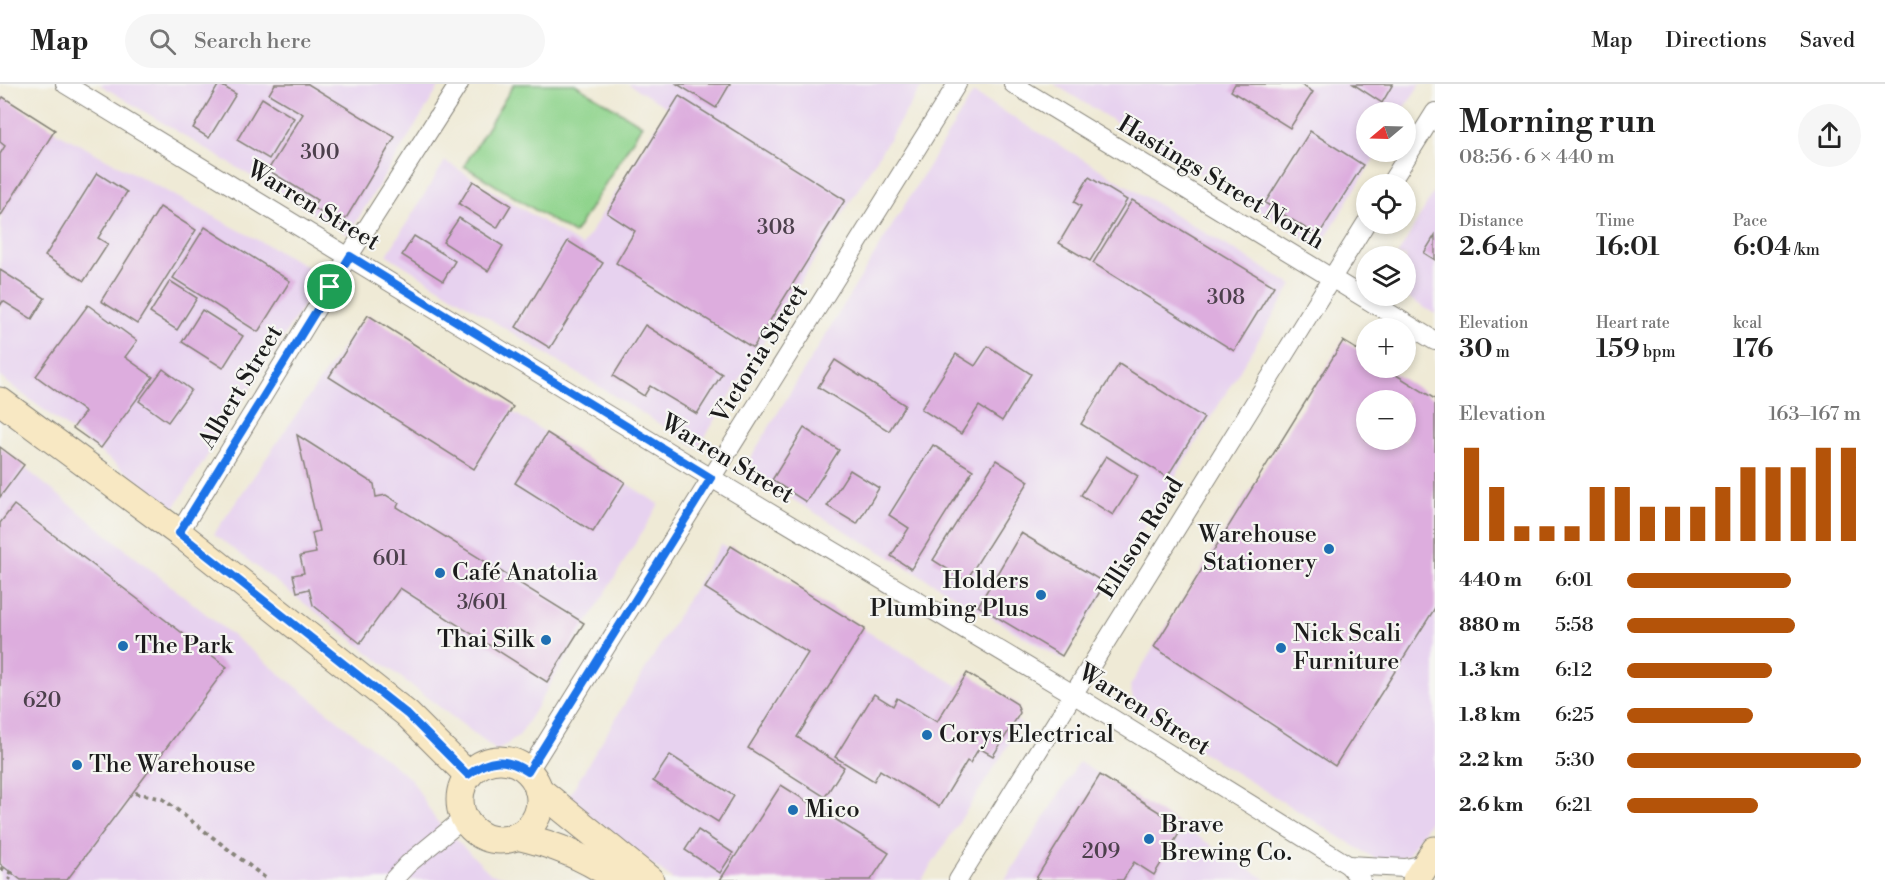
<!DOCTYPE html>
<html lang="en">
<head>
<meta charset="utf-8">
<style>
	:root { --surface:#fff; --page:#f6f6f6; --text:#222; --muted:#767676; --line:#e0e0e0; --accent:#b45309 }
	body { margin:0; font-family:"Libre Bodoni",serif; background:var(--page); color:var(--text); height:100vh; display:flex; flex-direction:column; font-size:22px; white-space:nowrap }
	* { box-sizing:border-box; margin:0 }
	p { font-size:20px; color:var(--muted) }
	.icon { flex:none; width:33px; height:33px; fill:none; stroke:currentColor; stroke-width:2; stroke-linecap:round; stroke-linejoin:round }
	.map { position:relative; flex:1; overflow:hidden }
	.drawer { display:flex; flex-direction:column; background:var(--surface); width:450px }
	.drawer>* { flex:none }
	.needle { width:39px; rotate:251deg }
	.tools { position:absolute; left:1356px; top:18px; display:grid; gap:12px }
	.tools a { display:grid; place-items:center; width:60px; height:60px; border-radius:50%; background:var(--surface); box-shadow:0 3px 9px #0003; font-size:30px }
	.pin { position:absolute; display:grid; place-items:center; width:51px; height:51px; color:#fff; margin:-26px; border:3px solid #fff; border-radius:50%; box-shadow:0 2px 6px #0007 }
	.round { display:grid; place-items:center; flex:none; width:63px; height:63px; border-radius:32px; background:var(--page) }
	.headline { display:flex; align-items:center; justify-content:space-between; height:102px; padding:0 24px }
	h1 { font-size:33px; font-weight:600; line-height:45px }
	.figures { display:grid; grid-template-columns:repeat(3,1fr); gap:9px; height:102px; padding:6px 24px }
	.figures div { display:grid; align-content:center }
	.figures b { font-size:26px; font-weight:600 }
	.figures small { font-size:16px; font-weight:400 }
	.figures p { font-size:16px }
	.chart { height:168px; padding:12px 24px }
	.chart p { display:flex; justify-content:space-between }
	.chart svg { width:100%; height:108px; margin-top:6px; stroke:var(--accent); stroke-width:6 }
	ul { padding:0 24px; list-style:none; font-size:20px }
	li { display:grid; grid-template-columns:96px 72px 1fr; align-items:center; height:45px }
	li i { height:15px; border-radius:8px; background:var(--accent) }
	header { display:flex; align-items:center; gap:36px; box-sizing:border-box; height:84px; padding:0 30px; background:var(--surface); border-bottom:2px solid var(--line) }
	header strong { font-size:28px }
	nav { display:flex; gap:33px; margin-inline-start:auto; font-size:21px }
	.search { width:420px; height:54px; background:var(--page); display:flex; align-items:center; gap:15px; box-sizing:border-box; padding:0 21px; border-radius:33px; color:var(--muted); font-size:22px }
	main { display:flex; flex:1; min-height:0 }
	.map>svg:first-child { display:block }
	.built { fill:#e7d2ef; fill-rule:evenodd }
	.green { fill:#90d48d; stroke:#567854; stroke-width:1.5 }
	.building { fill:#ddadde; fill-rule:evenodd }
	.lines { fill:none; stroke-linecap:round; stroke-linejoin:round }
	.street-casing { stroke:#868379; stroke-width:20 }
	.secondary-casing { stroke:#868379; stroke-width:29 }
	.path { stroke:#868379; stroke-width:4; stroke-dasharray:4.5 4.5; stroke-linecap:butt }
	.street { stroke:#fff; stroke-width:18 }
	.secondary { stroke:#f8e8c3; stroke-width:27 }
	.route-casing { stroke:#fff; stroke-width:12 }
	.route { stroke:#1a73e8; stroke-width:8 }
	.poi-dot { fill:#1f6fb2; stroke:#f6f6f2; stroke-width:2 }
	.labels { text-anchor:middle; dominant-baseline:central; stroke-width:4.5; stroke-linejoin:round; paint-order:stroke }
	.number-label { font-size:21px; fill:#4c404c }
	.street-label { font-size:24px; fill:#1c1c1c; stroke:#f6f6f2 }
	.poi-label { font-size:24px; fill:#1c1c1c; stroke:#f6f6f2; text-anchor:start }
</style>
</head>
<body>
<header>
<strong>Map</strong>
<div class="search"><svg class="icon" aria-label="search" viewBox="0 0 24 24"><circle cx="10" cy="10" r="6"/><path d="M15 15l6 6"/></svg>Search here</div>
<nav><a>Map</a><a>Directions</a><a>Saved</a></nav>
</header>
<main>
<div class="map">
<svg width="1435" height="796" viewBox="0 0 1435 796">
	<rect width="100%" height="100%" fill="#f6f6f2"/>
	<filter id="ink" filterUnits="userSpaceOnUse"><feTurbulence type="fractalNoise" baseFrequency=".0167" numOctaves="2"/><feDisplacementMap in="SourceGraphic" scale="12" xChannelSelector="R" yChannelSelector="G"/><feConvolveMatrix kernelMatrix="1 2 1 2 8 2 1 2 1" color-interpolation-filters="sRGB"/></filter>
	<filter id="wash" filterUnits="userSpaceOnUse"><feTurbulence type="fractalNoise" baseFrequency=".008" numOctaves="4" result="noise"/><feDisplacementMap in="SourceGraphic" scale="24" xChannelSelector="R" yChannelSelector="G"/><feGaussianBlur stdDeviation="1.35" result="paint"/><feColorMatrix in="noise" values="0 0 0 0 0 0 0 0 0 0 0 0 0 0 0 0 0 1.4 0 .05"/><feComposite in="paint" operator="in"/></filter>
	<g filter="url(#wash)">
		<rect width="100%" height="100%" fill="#efead6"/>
		<!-- built -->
		<g class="built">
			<polygon points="99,0 441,0 348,151"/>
			<polygon points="628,0 923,0 698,364 387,171 445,77 582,162 668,24"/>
			<polygon points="1054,0 1420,0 1402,28 1366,28 1366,68 1378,68 1319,164"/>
			<polygon points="973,9 1292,201 1063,576 743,386"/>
			<polygon points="2,19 323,191 174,424 0,293"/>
			<polygon points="1435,106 1435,230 1405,212 1406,172 1397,172"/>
			<polygon points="368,237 659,420 519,652 497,667 214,450 358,241"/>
			<path d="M1343,257l23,14v13h19l50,31v414l-27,42 -26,8 -246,-152 -6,-25zM1366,316h40v40h-40z"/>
			<polygon points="0,364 412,696 435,735 491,790 521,796 0,796"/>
			<polygon points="721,460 1022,640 922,796 673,796 567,715"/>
			<polygon points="1079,678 1267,796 1005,796"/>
		</g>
		<!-- green -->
		<polygon class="green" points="514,0 575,0 642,41 574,150 464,82"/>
		<g id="blocks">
			<!-- building -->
			<g class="building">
				<polygon points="219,0 236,10 209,54 193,44"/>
				<polygon points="275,0 308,0 395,53 342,141 312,123 317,116 268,86 303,30 269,10"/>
				<polygon points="677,0 730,0 716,24"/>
				<polygon points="1235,0 1300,0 1313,8 1290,44 1231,7"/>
				<polygon points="1353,0 1393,0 1382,19"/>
				<polygon points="679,12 845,116 753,264 616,179 635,147 607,129"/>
				<polygon points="3,13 55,46 0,133 0,70 5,62 0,58 0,17"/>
				<polygon points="262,14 294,34 269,75 237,56"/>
				<polygon points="1310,47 1363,81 1318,152 1265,119"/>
				<polygon points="97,89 127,108 98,154 108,160 84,197 45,172"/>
				<polygon points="1089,93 1127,116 1090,177 1059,159 1081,122 1074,118"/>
				<polygon points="473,97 511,121 497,144 459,120"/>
				<polygon points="1132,116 1274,202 1234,267 1093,179"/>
				<polygon points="160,123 196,146 137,240 101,217"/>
				<polygon points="459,134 503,162 488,187 443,158"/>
				<polygon points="205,143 290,197 258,248 173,194"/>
				<polygon points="1435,151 1435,176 1424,169"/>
				<polygon points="414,152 455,177 443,197 402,171"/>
				<polygon points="568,157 603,179 550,264 516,243"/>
				<polygon points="0,186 45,214 32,235 3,217 0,222"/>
				<polygon points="170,197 197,214 177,246 150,229"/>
				<polygon points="88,221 137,257 125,273 153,293 101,364 73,344 85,328 36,292"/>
				<polygon points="202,226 243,252 223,284 182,258"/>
				<polygon points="368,231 513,323 474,385 329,293"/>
				<polygon points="645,241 722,290 697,330 650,302 644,312 613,292"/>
				<path d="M1343,257l23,14v13h19l50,31v209l-100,158 -181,-119zM1366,316h40v40h-40z"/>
				<polygon points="988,262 1031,290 1002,337 979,322 961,350 921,325 956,270 975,282"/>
				<polygon points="835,276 905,321 889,347 818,303"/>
				<polygon points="1119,280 1204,334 1167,393 1081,340"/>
				<polygon points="163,285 191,306 168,338 139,317"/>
				<polygon points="804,344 839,366 806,418 772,396"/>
				<polygon points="547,349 625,398 593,448 515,399"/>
				<polygon points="297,351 374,400 376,413 386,411 399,419 397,423 584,539 547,598 400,504 360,559 313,521 309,505 297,508 293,491 304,489 300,472 316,469 312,449 319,447"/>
				<polygon points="933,361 973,386 911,485 891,472 909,444 889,431"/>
				<polygon points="0,363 24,381 0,413"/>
				<polygon points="1106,372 1138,392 1113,431 1081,411"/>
				<polygon points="996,376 1029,397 966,497 933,476"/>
				<polygon points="850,386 879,404 857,440 827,422"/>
				<polygon points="14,421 227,583 67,796 21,796 0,780 0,439"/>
				<polygon points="1021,449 1105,499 1062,572 978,522"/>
				<polygon points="731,462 865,545 797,653 844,683 825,713 748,664 808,569 705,504"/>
				<polygon points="967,589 1017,620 1020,629 993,672 979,664 970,679 967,677 939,723 880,686 874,697 835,673 874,610 893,622 897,614 937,638"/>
				<polygon points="670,671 734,712 718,738 653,697"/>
				<polygon points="1100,691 1183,743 1154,791 1134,778 1123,796 1035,796"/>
				<polygon points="781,701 889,769 871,796 720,796"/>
				<polygon points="698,746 733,769 720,789 685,766"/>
			</g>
		</g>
	</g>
	<g filter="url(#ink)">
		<use href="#blocks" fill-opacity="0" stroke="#868379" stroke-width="1.5"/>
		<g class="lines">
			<defs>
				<g id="street">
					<polyline points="65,0 698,386 1073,610 1348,781 1361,796"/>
					<polyline points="1013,0 1435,257"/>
					<polyline points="1390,100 1435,28"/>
					<polyline points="179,449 340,186 459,0"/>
					<polyline points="528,688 957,0"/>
					<polyline points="1348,781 1405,784 1426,780"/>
					<polyline points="393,796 408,780 464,734"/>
					<polyline points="958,796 1366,139"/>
				</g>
				<g id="secondary">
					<polyline points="0,317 179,449 407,630 468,691"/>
					<circle cx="500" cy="716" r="40"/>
					<polyline points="538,705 650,796"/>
					<path d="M517,752c36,8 71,22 101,44"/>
					<polyline points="1416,796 1435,766"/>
				</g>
			</defs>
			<!-- street casing -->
			<use href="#street" class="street-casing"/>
			<!-- secondary casing -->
			<use href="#secondary" class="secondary-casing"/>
			<!-- path -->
			<g class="path">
				<polyline points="135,709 163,715 268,796"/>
				<polyline points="0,784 12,789 9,796"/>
			</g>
			<!-- street -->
			<use href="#street" class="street"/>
			<!-- secondary -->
			<use href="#secondary" class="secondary"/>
		</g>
	</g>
	<g class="lines" filter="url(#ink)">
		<defs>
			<path id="route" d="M350,172l361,222 -183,294c-22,-15 -39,-14 -60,3l-61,-61 -228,-181z"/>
		</defs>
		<!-- route casing -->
		<use href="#route" class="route-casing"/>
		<!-- route -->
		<use href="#route" class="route"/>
	</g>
	<!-- markers -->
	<g class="poi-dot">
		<circle cx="1329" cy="465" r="6"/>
		<circle cx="440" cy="489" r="6"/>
		<circle cx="1041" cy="511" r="6"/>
		<circle cx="546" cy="556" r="6"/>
		<circle cx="123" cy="562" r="6"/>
		<circle cx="1281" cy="564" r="6"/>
		<circle cx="927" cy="651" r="6"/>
		<circle cx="77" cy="681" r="6"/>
		<circle cx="793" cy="726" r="6"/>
		<circle cx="1149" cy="755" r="6"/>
	</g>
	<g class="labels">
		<!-- number labels -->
		<g class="number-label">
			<text x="320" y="69">300</text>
			<text x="776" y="144">308</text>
			<text x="1226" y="214">308</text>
			<text x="390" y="475">601</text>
			<text x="482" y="519">3/601</text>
			<text x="42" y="617">620</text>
			<text x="1101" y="768">209</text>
		</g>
		<!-- street labels -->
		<g class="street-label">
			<text transform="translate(1221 99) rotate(31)">Hastings Street North</text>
			<text transform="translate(313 122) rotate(31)">Warren Street</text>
			<text transform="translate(760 270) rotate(-58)">Victoria Street</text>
			<text transform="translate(241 303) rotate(-59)">Albert Street</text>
			<text transform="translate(727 375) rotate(31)">Warren Street</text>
			<text transform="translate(1141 454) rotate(-58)">Ellison Road</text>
			<text transform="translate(1144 626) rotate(32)">Warren Street</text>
		</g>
		<!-- poi labels -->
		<g class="poi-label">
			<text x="1317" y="451" text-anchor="end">Warehouse<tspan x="1317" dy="28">Stationery</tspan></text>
			<text x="452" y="489">Café Anatolia</text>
			<text x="1029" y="497" text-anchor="end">Holders<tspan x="1029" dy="28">Plumbing Plus</tspan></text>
			<text x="1293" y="550">Nick Scali<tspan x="1293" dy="28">Furniture</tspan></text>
			<text x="534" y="556" text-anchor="end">Thai Silk</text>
			<text x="135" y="562">The Park</text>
			<text x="939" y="651">Corys Electrical</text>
			<text x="89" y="681">The Warehouse</text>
			<text x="805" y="726">Mico</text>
			<text x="1161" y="741">Brave<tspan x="1161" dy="28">Brewing Co.</tspan></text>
		</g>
	</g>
</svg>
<div class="tools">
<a><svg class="needle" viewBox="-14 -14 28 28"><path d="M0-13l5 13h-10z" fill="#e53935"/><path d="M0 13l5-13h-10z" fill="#767676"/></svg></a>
<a><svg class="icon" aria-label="locate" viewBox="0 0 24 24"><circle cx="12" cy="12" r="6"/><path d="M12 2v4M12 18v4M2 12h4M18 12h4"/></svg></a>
<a><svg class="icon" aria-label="layers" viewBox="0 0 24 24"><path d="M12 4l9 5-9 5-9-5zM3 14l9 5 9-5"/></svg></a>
<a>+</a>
<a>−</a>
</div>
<div class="pin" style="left:330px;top:203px;background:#1e9e55"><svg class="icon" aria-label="arrive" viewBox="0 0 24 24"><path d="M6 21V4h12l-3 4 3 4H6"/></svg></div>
</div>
<section class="drawer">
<div class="headline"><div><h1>Morning run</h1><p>08:56 · 6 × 440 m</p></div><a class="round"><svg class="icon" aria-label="share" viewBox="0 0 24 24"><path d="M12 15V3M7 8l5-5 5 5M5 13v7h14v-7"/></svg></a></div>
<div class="figures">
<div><p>Distance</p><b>2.64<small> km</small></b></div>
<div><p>Time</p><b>16:01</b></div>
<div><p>Pace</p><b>6:04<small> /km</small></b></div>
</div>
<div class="figures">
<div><p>Elevation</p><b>30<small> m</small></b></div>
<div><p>Heart rate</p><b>159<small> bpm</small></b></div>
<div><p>kcal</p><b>176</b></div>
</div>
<div class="chart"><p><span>Elevation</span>163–167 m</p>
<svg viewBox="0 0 160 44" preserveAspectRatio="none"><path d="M5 44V6M15 44V22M25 44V38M35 44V38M45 44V38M55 44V22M65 44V22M75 44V30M85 44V30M95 44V30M105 44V22M115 44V14M125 44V14M135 44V14M145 44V6M155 44V6"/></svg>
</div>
<ul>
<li><b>440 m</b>6:01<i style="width:70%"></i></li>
<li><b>880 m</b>5:58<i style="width:72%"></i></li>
<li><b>1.3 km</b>6:12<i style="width:62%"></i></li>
<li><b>1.8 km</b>6:25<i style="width:54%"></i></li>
<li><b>2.2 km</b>5:30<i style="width:100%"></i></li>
<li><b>2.6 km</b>6:21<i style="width:56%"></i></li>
</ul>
</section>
</main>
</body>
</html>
